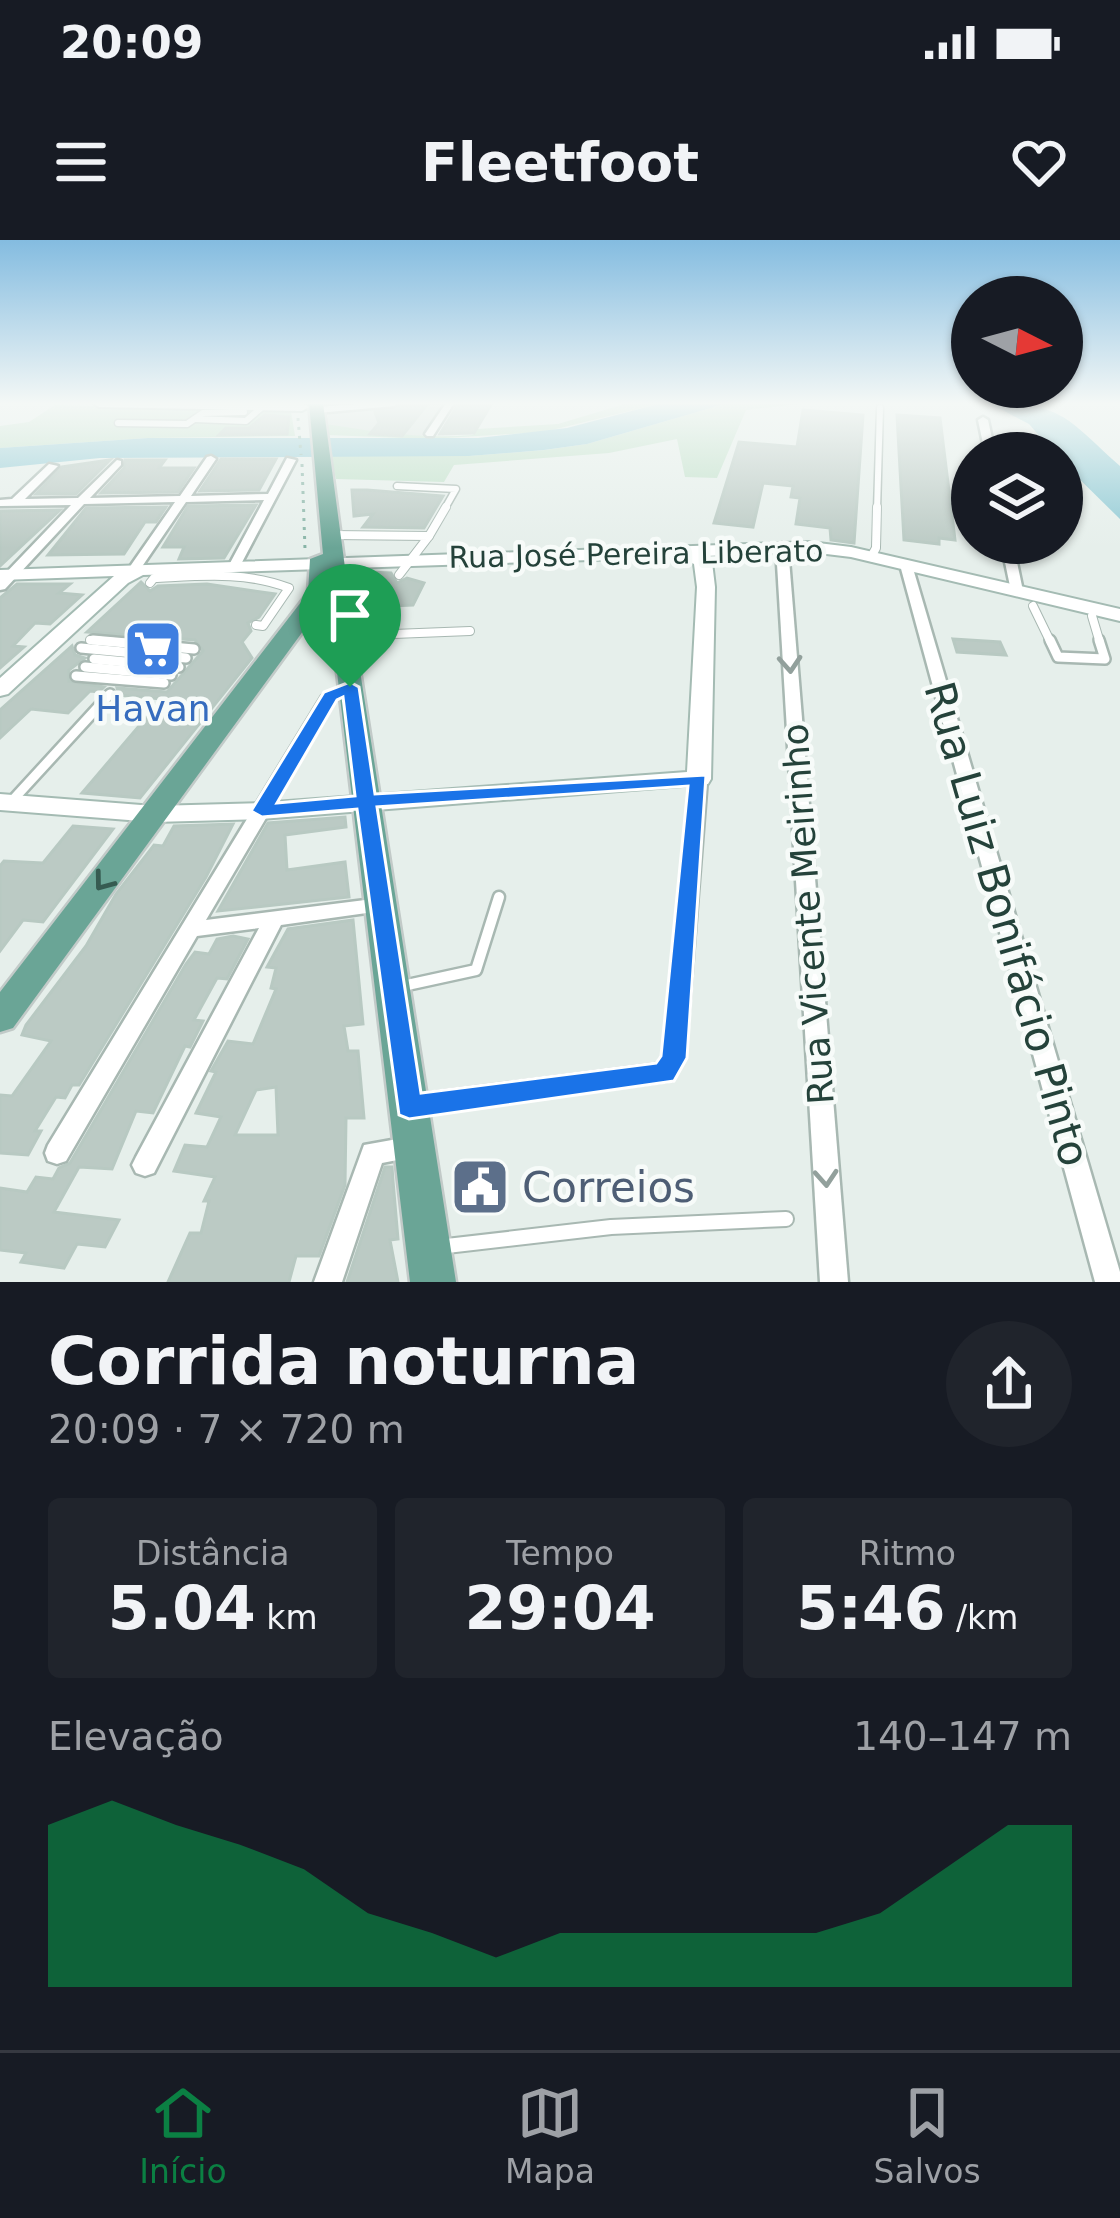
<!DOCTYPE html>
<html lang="pt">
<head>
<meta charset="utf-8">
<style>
	:root { --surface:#171b24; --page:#20242c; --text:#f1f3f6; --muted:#9ea1a6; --line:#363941; --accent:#0b8043 }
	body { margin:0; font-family:"DejaVu Sans",sans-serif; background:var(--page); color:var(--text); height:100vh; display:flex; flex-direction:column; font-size:45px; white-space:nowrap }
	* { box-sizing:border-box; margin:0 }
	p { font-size:39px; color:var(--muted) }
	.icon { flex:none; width:66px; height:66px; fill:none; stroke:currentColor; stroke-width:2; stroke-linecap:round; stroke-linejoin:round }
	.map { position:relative; height:1042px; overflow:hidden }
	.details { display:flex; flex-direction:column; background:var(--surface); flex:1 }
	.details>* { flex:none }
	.needle { width:78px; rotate:96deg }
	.tools { position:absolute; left:951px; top:36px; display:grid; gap:24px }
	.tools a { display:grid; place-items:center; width:132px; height:132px; border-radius:50%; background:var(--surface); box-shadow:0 3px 9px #0004; font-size:60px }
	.pin { position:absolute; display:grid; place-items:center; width:102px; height:102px; color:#fff; margin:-123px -51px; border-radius:50% 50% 50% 0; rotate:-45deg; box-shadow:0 0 12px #0007 }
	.pin .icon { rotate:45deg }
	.round { display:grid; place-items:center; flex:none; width:126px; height:126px; border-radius:63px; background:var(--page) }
	.summary { display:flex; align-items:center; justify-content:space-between; height:204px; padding:0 48px }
	h1 { font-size:66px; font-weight:700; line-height:90px }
	.metrics { display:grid; grid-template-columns:repeat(3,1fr); gap:18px; height:204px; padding:12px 48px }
	.metrics div { display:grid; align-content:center; border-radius:12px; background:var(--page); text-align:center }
	.metrics b { font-size:60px; font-weight:700 }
	.metrics small { font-size:33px; font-weight:400 }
	.metrics p { font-size:33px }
	.chart { height:336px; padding:24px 48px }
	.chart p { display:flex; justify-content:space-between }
	.chart svg { width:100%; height:216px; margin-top:12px; fill:var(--accent); opacity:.7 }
	.status { display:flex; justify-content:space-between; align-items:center; height:84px; padding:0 60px; background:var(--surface); direction:ltr }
	.status svg { height:33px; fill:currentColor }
	header { display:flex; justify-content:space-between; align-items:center; height:156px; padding:0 48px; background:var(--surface); font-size:54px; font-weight:700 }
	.tab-bar { display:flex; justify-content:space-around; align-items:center; height:168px; border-top:3px solid var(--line); background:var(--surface); font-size:33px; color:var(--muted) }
	.tab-bar a { display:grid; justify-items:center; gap:6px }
	.tab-bar .on { color:var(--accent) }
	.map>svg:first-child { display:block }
	.built { fill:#d4dfda }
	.green { fill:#bfe0c8 }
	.water { fill:#8ec9d4 }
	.building { fill:#bbcac4; stroke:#b8c9c2; stroke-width:3; fill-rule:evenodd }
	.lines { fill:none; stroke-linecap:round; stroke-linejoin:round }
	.lane-far4-casing { stroke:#a8b8b2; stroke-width:9 }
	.lane-far3-casing { stroke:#a8b8b2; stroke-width:10 }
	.lane-far2-casing { stroke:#a8b8b2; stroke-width:14 }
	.lane-far1-casing { stroke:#a8b8b2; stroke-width:15 }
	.lane-casing { stroke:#a8b8b2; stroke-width:18 }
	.street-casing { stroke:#a8b8b2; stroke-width:5 }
	.secondary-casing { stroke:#a4bbb3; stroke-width:4 }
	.primary-casing { stroke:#c2cac8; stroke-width:5 }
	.path { stroke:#86b3a5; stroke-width:3; stroke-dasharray:3 6; stroke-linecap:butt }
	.lane-far4 { stroke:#fff; stroke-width:6 }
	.lane-far3 { stroke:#fff; stroke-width:8 }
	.lane-far2 { stroke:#fff; stroke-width:9 }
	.lane-far1 { stroke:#fff; stroke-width:10 }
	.lane { stroke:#fff; stroke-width:14 }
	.street { fill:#fff; fill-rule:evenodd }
	.secondary { fill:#fff; fill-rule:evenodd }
	.primary { fill:#6aa596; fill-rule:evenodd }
	.oneway { stroke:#92a09c }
	.oneway2 { stroke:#365b51 }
	.route { fill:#1a73e8; stroke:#fff; stroke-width:3; fill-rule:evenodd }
	.labels { text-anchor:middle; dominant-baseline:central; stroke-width:9; stroke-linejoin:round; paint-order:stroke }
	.far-street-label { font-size:30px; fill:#24423a; stroke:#f7fbf9 }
	.shop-label { font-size:36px; fill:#366cbe; stroke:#f7fbf9 }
	.street-label { font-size:36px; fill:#24423a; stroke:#f7fbf9 }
	.near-street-label { font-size:42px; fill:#24423a; stroke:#f7fbf9 }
	.near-service-label { font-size:42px; fill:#4e5e75; stroke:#f7fbf9; text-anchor:start }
</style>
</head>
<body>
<div class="status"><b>20:09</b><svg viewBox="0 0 49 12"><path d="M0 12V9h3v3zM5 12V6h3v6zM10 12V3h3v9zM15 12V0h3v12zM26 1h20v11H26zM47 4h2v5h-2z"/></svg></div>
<header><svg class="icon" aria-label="menu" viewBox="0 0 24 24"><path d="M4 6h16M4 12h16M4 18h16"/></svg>Fleetfoot<svg class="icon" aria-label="heart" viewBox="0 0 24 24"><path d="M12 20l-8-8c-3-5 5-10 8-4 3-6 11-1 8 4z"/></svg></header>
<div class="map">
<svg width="1120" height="1042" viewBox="0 0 1120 1042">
	<rect width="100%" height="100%" fill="#e6efeb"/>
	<!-- built -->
	<polygon class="built" points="419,163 445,163 422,197 368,196 325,184 330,171"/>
	<!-- green -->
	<g class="green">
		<path d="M628,163h34l-118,29 -115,7 -102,-4 -2,-11c50,8 97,15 148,11l4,-6 81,-5z"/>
		<polygon points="728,163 809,163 746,170 717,238 685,237 677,199 609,213 454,225 444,242 336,239 331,216 469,216 545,210 587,204"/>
		<polygon points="55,165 291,171 295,196 148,198 0,208 0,186 29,182"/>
	</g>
	<!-- water -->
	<g class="water">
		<polygon points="662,163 728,163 587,204 544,210 469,216 100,218 0,228 0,208 148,198 478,198 567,188"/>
		<path d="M989,163c75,0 78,16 131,63v53l-58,-57v-9h-8l-25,-29z"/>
	</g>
	<!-- building -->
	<g class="building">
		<polygon points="459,163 492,163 474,193 440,194"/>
		<polygon points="401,165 426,166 402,196 370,194 379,183 375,172"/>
		<polygon points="803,170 863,175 854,303 831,300 830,288 796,284 800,258 791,257 793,246 763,243 753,287 714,283 739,202 797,207"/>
		<polygon points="265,175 289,177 287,194 219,195 226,188 249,188"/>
		<polygon points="897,175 940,178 955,300 939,298 939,304 904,300"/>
		<polygon points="221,219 276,219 259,250 200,251"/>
		<polygon points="110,220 76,254 36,254 62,227"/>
		<polygon points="125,220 165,220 159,228 194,228 178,252 101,253 124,228"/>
		<polygon points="352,250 367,250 443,256 424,288 363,287 373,274 354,276"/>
		<polygon points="256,265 224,318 179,319 184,307 163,307 188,266"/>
		<polygon points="166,267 156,282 145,282 124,314 48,315 86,268"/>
		<polygon points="0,270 0,271 60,270 0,326"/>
		<polygon points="369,332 391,333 397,343 407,338 424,343 413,365 366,367 366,360 380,355 381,346 351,342"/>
		<polygon points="141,342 150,351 158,346 207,344 275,354 259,377 248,383 251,391 242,402 252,418 140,558 82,553 162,459 119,455 117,448 167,452 203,411 195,400 87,392"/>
		<polygon points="17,344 70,344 59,353 82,355 50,384 35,383 13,406 24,407 0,428 0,358"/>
		<polygon points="953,399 1000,402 1006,415 957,412"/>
		<polygon points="72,406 75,415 85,418 69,430 69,441 104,447 99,452 90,451 68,473 31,469 0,498 0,470"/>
		<polygon points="345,577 346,587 285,595 287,630 345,622 349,657 218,671 268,583"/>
		<polygon points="233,584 206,637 79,845 72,845 65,858 56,857 35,891 41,891 28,915 0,913 0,855 12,856 51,801 22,795 26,785 86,706 116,654 154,605 163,606 174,586"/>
		<polygon points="73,586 113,589 43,682 23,680 0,711 0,626 4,621 43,623"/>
		<path d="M353,680l10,104 -19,2 4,25h10l6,67h-18l-1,67 -26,71h-23l-7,26h-121l22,-49h11l8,-32h-5l11,-24 -41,-6 11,-26 22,2 14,-30 -25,-4 20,-41 -5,-1 17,-30 25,3 23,-55 -5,-1 5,-20 -9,-1 21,-38zM276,847l2,48h-43l21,-45z"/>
		<polygon points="233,696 248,699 227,739 217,738 194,780 203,781 190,807 185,806 153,873 136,871 112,929 79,927 54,972 119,980 105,1007 77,1004 64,1028 21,1022 26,1013 0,1010 0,948 27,952 36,937 53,939 59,928 70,923 186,724 195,712 209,714 217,699"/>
		<polygon points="385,927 392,927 393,941 398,999 390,1000 398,1042 347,1042"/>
	</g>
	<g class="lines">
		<defs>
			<g id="lane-far4">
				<polyline points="195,179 246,181 262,167"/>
				<polyline points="118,183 187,184 203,173 244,172"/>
				<polyline points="397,246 456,249 444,270"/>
				<polyline points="877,270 880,168"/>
			</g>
			<g id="lane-far3">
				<polyline points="332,295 429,296 399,335"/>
				<polyline points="429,296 446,267"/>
				<polyline points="871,317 876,308 877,267"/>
				<path d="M150,343l4,-5c46,-2 91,-7 135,10l-26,38 -7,-1"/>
				<polyline points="338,357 374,350"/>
				<polyline points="1033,366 1051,403"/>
				<polyline points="1092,376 1100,403"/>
				<polyline points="343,396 470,391"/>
				<polyline points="90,400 128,403"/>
			</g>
			<g id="lane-far2">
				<polyline points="93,400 194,409"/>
				<polyline points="1050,400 1058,417 1105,419 1099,400"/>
				<polyline points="81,408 186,418"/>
				<polyline points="94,419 179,427"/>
				<polyline points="85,427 171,435"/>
				<polyline points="76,436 164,443"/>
				<polyline points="10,563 110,454"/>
			</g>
			<polyline id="lane-far1" points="398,747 476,730 499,657"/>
			<polyline id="lane" points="438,1007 611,987 786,979"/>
			<g id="street">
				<polygon points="369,163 398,163 394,166 317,173 312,170 317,167"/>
				<polygon points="446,163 454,163 433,196 427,196 425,194"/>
				<polygon points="983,177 988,180 995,213 985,213 978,180"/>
				<polygon points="211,216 216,219 191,256 268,254 287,218 296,220 239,328 231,328 229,325 264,260 186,262 139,331 135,332 129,328 175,262 84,264 5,349 0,350 0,339 71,265 0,266 0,260 12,259 49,224 58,226 25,259 78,258 117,220 121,221 121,225 90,258 180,256 207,217"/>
				<polygon points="782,303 788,307 848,1042 820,1042 776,307"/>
				<polygon points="1001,303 1013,303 1023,351 1022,354 1017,355 1011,351"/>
				<polygon points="906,321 912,325 1120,1032 1120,1042 1095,1042 900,325"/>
				<polygon points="350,443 357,447 336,459 206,680 381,658 388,660 391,665 388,670 281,685 154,933 145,936 136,933 132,925 136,917 259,688 197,696 66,921 57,924 48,921 45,913 48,905 322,456"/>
				<polygon points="699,534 707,539 685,818 672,840 408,876 400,873 396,866 400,859 408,856 657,824 663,816 691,539"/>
				<polygon points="414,896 423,899 426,907 423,915 382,923 342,1042 314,1042 364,905"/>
			</g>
			<g id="secondary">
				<polygon points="93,163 302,163 309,167 302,171 99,167"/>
				<polygon points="810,302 851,307 1120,369 1120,381 851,317 810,312 705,316 712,322 715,347 711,539 708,544 261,579 154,582 0,570 0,554 154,566 261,563 687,532 697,347 694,324 681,317 143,335 128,343 8,454 0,456 0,438 114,336 0,340 0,330"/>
			</g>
			<polygon id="primary" points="309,163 323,163 352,380 456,1042 410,1042 328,357 13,788 0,792 0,752 308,353 310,319 323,314"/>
		</defs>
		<!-- lane-far4 casing -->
		<use href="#lane-far4" class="lane-far4-casing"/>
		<!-- lane-far3 casing -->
		<use href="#lane-far3" class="lane-far3-casing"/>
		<!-- lane-far2 casing -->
		<use href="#lane-far2" class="lane-far2-casing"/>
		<!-- lane-far1 casing -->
		<use href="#lane-far1" class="lane-far1-casing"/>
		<!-- lane casing -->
		<use href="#lane" class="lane-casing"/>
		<!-- street casing -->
		<use href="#street" class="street-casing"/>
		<!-- secondary casing -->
		<use href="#secondary" class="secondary-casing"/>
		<!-- primary casing -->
		<use href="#primary" class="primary-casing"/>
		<!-- path -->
		<g class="path">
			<polyline points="298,178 301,215"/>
			<polyline points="302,224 305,309"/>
		</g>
		<!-- lane-far4 -->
		<use href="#lane-far4" class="lane-far4"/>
		<!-- lane-far3 -->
		<use href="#lane-far3" class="lane-far3"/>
		<!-- lane-far2 -->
		<use href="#lane-far2" class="lane-far2"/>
		<!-- lane-far1 -->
		<use href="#lane-far1" class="lane-far1"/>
		<!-- lane -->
		<use href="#lane" class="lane"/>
		<!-- street -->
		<use href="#street" class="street"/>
		<!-- secondary -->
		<use href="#secondary" class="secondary"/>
		<!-- primary -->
		<use href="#primary" class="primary"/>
	</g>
	<!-- one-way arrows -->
	<defs><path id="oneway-chevron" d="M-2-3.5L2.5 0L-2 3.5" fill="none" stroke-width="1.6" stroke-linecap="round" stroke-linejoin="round" transform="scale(3)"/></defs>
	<g class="oneway">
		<use href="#oneway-chevron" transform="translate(790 424) rotate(86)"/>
		<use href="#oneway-chevron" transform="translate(826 938) rotate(86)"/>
	</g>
	<use class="oneway2" href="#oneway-chevron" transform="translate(103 642) rotate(127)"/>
	<!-- sky -->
	<linearGradient id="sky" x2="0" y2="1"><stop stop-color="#84bce0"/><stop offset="0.53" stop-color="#f4f8f6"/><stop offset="1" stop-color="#f4f8f6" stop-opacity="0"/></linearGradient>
	<rect width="1120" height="308" fill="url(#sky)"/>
	<!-- route -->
	<path class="route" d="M350,442l9,5 16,107 331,-19 -19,283 -13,23 -265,38 -10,-4 -42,-306 -95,8 -11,-6 73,-119zM343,457l12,99 -78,7 60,-103zM688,546l-27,270 -5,7 -235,30 -44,-286z"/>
	<!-- icons -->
	<defs>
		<symbol id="supermarket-square" viewBox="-11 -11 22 22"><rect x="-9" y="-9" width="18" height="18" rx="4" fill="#3f7fe0" stroke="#f7fbf9"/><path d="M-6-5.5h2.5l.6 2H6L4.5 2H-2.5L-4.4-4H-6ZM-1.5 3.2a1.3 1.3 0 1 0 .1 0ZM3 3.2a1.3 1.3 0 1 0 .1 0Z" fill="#fff"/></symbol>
		<symbol id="civic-square" viewBox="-11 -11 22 22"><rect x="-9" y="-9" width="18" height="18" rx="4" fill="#5c6f8a" stroke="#f7fbf9"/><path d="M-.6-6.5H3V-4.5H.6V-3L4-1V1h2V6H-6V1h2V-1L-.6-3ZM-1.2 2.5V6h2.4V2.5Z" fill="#fff"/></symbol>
	</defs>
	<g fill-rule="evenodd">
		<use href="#supermarket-square" x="120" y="376" width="66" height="66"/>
		<use href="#civic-square" x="447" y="914" width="66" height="66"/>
	</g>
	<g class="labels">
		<!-- far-street labels -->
		<g class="far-street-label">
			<text transform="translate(636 314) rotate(-1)">Rua José Pereira Liberato</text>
		</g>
		<!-- shop labels -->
		<g class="shop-label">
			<text x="153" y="468">Havan</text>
		</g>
		<!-- street labels -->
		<g class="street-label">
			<text transform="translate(808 674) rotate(-94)">Rua Vicente Meirinho</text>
		</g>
		<!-- near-street labels -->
		<g class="near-street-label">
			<text transform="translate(1007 684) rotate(74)">Rua Luiz Bonifácio Pinto</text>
		</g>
		<!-- near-service labels -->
		<g class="near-service-label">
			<text x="522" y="947">Correios</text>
		</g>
	</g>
</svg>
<div class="tools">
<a><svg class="needle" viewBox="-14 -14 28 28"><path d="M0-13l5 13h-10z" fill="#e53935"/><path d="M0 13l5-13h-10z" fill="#9ea1a6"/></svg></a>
<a><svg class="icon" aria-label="layers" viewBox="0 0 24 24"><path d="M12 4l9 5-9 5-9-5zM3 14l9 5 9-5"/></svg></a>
</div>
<div class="pin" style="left:350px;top:447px;background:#1e9e55"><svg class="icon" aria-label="arrive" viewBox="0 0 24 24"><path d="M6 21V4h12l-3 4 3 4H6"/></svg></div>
</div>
<section class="details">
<div class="summary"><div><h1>Corrida noturna</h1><p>20:09 · 7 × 720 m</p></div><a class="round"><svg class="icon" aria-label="share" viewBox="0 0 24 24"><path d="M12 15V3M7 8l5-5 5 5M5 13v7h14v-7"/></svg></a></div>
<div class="metrics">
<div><p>Distância</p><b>5.04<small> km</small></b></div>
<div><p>Tempo</p><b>29:04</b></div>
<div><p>Ritmo</p><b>5:46<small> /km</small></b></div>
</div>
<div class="chart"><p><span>Elevação</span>140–147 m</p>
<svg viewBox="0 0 160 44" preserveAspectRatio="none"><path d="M0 44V11L10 6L20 11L30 15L40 20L50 29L60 33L70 38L80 33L90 33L100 33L110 33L120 33L130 29L140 20L150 11L160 11V44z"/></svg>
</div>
</section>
<nav class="tab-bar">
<a class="on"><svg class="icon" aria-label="home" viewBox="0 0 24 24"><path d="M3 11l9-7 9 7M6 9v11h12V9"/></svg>Início</a>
<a><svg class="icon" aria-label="map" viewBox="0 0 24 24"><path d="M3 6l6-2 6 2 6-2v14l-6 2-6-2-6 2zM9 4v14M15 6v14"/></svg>Mapa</a>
<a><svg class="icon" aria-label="saved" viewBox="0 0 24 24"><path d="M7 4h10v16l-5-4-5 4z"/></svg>Salvos</a>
</nav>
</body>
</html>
